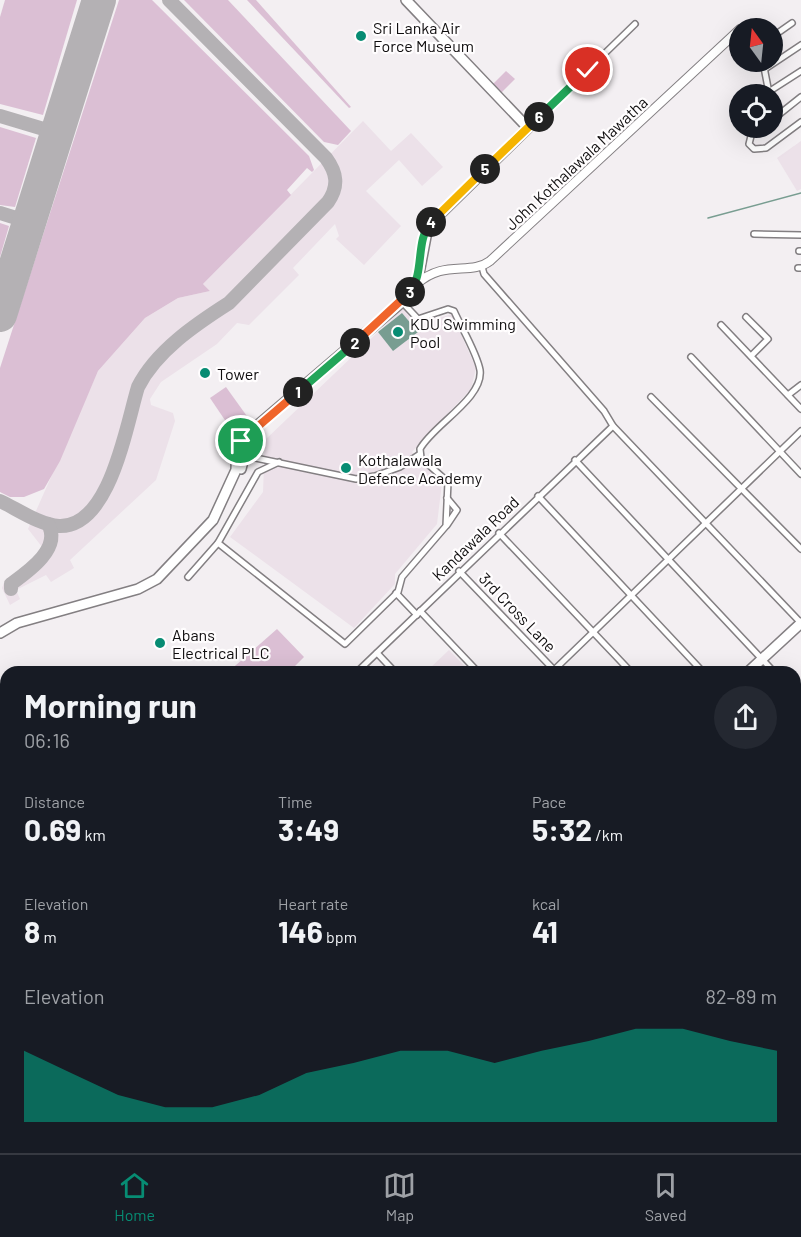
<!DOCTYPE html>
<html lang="en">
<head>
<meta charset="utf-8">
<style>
	:root { --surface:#171b24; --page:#242831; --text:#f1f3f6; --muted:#9ea1a6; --line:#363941; --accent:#078c73 }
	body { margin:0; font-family:Barlow,sans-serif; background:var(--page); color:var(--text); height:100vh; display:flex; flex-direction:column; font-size:22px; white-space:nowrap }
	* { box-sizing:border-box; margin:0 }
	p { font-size:20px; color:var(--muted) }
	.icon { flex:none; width:33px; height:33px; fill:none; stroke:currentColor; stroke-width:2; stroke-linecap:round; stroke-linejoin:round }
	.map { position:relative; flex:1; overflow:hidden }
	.details { position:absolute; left:0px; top:666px; width:801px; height:488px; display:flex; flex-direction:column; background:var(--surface); border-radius:18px 18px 0 0; box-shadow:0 6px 24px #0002 }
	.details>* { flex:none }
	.needle { width:39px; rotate:345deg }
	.tools { position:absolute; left:729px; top:18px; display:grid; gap:12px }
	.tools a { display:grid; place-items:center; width:54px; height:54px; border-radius:50%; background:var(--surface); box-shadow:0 6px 24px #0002; font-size:30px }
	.pin { position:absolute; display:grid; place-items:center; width:51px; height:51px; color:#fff; margin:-26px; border:3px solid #fff; border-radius:50%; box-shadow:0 2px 6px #0007 }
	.km { position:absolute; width:30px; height:30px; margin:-15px; border-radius:50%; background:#222; color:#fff; font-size:16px; line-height:30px; text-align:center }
	.round { display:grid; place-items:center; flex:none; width:63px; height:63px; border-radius:32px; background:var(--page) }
	.head { display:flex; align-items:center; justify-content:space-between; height:102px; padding:0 24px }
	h1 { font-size:33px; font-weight:700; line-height:45px }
	.stats { display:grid; grid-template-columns:repeat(3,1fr); gap:9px; height:102px; padding:6px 24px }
	.stats div { display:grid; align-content:center }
	.stats b { font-size:30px; font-weight:700 }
	.stats small { font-size:16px; font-weight:400 }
	.stats p { font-size:16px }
	.chart { height:168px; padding:12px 24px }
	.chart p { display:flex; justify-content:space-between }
	.chart svg { width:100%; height:108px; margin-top:6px; fill:var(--accent); opacity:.7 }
	.menu { display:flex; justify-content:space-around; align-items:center; height:84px; border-top:2px solid var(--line); background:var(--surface); font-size:16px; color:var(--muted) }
	.menu a { display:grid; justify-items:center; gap:3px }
	.menu .selected { color:var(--accent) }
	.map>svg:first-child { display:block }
	.built { fill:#ece1e9 }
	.green { fill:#dbbfd4 }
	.water { fill:#789d91 }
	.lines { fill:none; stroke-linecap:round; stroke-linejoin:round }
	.stream { stroke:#789d91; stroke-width:1.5 }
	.taxiway { stroke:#b4b1b4; stroke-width:14 }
	.runway { stroke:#b4b1b4; stroke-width:34 }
	.street-casing { stroke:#837f82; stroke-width:8 }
	.secondary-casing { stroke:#837f82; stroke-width:10 }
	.primary-casing { stroke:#837f82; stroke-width:12 }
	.street { stroke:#fff; stroke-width:5 }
	.secondary { stroke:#fff; stroke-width:8 }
	.primary { stroke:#fff; stroke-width:9 }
	.split-1-casing { stroke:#fff; stroke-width:12 }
	.split-2-casing { stroke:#fff; stroke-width:12 }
	.split-3-casing { stroke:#fff; stroke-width:12 }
	.split-4-casing { stroke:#fff; stroke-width:12 }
	.split-5-casing { stroke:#fff; stroke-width:12 }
	.split-6-casing { stroke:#fff; stroke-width:12 }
	.split-7-casing { stroke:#fff; stroke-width:12 }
	.split-1 { stroke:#f0652b; stroke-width:8 }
	.split-2 { stroke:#22a559; stroke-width:8 }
	.split-3 { stroke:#f0652b; stroke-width:8 }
	.split-4 { stroke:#22a559; stroke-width:8 }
	.split-5 { stroke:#f5b400; stroke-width:8 }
	.split-6 { stroke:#f5b400; stroke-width:8 }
	.split-7 { stroke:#22a559; stroke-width:8 }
	.poi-dot { fill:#078c73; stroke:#fffdfe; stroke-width:2 }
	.labels { text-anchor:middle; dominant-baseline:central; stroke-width:4.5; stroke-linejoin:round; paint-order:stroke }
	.poi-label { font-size:16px; fill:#0f0d0e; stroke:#fffdfe; text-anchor:start }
	.street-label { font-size:16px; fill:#0f0d0e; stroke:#fffdfe }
</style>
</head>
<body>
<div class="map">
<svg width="801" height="1153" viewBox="0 0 801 1153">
	<rect width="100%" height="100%" fill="#f3eff2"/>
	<!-- built -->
	<g class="built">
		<polygon points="363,121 391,151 411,133 443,167 422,186 399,160 366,191 401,226 364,265 336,239 339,236 335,224 293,268 299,275 249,325 237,323 217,344 161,382 150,399 151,405 173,413 175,421 156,480 70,560 74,568 51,582 46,575 16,590 20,599 10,605 2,588 5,580 46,552 28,529 98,371 145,318 178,298 210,291 203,284"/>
		<polygon points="801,141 801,189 797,191 777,158"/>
		<polygon points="403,308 416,325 452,314 476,368 471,389 412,452 442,483 437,524 395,574 395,584 354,628 230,537 263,492 265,440"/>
		<polygon points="449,650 470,672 426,672"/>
	</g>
	<!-- green -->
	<g class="green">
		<polygon points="5,0 77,0 43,115 0,104 0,17"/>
		<polygon points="119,0 152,0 309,156 314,170 312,172 307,168 287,190 291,195 203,284 210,291 178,298 145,318 98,371 60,461 44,489 24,497 10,497 0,492 0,368"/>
		<polygon points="184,0 228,0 351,131 338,145 324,142"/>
		<polygon points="247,0 256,0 351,107 349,108"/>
		<polygon points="506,71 515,79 500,94 493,84"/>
		<polygon points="0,127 36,138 15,207 0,205"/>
		<polygon points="0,223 9,226 0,257"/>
		<polygon points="226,387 254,426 237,438 210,398"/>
		<polygon points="277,629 304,657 292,669 293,672 228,672"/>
	</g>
	<!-- water -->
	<polygon class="water" points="402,313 418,332 393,351 378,332"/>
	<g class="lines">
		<!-- stream -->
		<polyline class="stream" points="708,218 801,193"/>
		<!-- taxiway -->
		<g class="taxiway">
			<polyline points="0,116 57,133"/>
			<polyline points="0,213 29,222"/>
			<polyline points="0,288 13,275"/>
			<polyline points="0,305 0,315"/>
			<path d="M0,501c17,8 40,24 59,25 51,2 67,-100 79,-139 18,-36 58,-63 91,-84l99,-101c11,-16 9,-29 -2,-44l-157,-158"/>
			<path d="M11,589v-5c18,-13 51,-36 37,-60"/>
		</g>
		<!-- runway -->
		<polyline class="runway" points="0,315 99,0"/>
		<defs>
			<g id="street">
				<polyline points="742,27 749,25 752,28"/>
				<polyline points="772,37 792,23"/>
				<polyline points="763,62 769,93"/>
				<polyline points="765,69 801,45"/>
				<polyline points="770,91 801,71"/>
				<polyline points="772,120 801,97"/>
				<polyline points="528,128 635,24"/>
				<polyline points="753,128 749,144 754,149 766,148 801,122"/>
				<polyline points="754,234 801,235"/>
				<polyline points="799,251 801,251"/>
				<polyline points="482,267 484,274 604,411 613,426 801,623"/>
				<polyline points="798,268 801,268"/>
				<polyline points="746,317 768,339 751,356"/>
				<polyline points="721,325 801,409"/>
				<polyline points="691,357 801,474"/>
				<polyline points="788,395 801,385"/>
				<polyline points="651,397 801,549"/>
				<polyline points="246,456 356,479 375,476 400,467 420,454"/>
				<polyline points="575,460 774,672"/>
				<polyline points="538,496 703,672"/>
				<polyline points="447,525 457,510 447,498"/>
				<polyline points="499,533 631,672"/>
				<path d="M218,543l127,101 53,-52 4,-15 44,-51 2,-44 -27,-24 -1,-9c13,-24 64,-51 60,-79 -3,-17 -19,-43 -26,-59l-6,-2 -30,10 -16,-17"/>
				<polyline points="459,571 556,672"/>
				<polyline points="188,577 218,543 258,472 279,462"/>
				<polyline points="396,593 417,615"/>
				<polyline points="420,611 478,672"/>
				<polyline points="377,653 395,672"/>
				<polyline points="357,672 613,426"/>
				<polyline points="552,672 801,431"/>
				<polyline points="795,694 801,701"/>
				<polyline points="795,771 801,777"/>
				<polyline points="795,825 801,819"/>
				<polyline points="0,846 6,852"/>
				<polyline points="795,847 801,853"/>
				<polyline points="795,924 801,930"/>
				<polyline points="0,931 6,936"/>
				<polyline points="795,988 801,982"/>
				<polyline points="0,1018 6,1011"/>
				<polyline points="795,1032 801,1038"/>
				<polyline points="0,1051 6,1056"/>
				<polyline points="109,1148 112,1150 115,1148"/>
				<polyline points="556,1148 561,1153"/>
				<polyline points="699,1148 704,1153"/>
				<polyline points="756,1148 762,1153"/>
				<polyline points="0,1152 6,1146"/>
				<polyline points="623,1153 628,1148"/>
				<polyline points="770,1153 775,1148"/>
			</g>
			<path id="secondary" d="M417,284c27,-25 53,-8 73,-23l250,-232"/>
			<g id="primary">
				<polyline points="241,469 247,445 252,435"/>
				<polyline points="0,633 17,623 138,589 157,579 213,520 236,470 237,443 402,302 417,284 428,226 528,128 406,0"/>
				<polyline points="748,672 801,623"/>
				<polyline points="249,1153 255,1148"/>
			</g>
		</defs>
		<!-- street casing -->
		<use href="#street" class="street-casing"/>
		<!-- secondary casing -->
		<use href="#secondary" class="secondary-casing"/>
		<!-- primary casing -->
		<use href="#primary" class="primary-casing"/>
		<!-- street -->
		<use href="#street" class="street"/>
		<!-- secondary -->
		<use href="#secondary" class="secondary"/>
		<!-- primary -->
		<use href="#primary" class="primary"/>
	</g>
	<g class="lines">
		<defs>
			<polyline id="split-1" points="241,441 298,392"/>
			<polyline id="split-2" points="298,392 355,343"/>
			<polyline id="split-3" points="355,343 410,292"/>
			<path id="split-4" d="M410,292c15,-20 5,-51 21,-70"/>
			<polyline id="split-5" points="431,222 485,169"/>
			<polyline id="split-6" points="485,169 539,117"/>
			<polyline id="split-7" points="539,117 588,70"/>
		</defs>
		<!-- split-1 casing -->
		<use href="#split-1" class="split-1-casing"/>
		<!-- split-2 casing -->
		<use href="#split-2" class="split-2-casing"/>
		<!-- split-3 casing -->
		<use href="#split-3" class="split-3-casing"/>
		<!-- split-4 casing -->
		<use href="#split-4" class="split-4-casing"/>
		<!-- split-5 casing -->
		<use href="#split-5" class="split-5-casing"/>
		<!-- split-6 casing -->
		<use href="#split-6" class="split-6-casing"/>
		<!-- split-7 casing -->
		<use href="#split-7" class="split-7-casing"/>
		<!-- split-1 -->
		<use href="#split-1" class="split-1"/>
		<!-- split-2 -->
		<use href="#split-2" class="split-2"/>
		<!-- split-3 -->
		<use href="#split-3" class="split-3"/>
		<!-- split-4 -->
		<use href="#split-4" class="split-4"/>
		<!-- split-5 -->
		<use href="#split-5" class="split-5"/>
		<!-- split-6 -->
		<use href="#split-6" class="split-6"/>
		<!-- split-7 -->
		<use href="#split-7" class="split-7"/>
	</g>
	<!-- markers -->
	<g class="poi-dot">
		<circle cx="361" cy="36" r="6"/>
		<circle cx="398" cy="332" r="6"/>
		<circle cx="205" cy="373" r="6"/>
		<circle cx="346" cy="468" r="6"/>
		<circle cx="160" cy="643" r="6"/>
	</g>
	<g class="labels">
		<!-- poi labels -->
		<g class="poi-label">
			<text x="373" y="27">Sri Lanka Air<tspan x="373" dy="18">Force Museum</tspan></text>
			<text x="410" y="323">KDU Swimming<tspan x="410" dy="18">Pool</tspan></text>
			<text x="217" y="373">Tower</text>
			<text x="358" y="459">Kothalawala<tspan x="358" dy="18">Defence Academy</tspan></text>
			<text x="172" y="634">Abans<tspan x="172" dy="18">Electrical PLC</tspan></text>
		</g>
		<!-- street labels -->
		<g class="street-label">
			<text transform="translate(576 163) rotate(-43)">John Kothalawala Mawatha</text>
			<text transform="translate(475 538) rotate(-44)">Kandawala Road</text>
			<text transform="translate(518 612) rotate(46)">3rd Cross Lane</text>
		</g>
	</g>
</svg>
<div class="tools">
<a><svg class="needle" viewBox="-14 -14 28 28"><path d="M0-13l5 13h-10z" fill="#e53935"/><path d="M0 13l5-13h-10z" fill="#9ea1a6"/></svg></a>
<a><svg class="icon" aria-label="locate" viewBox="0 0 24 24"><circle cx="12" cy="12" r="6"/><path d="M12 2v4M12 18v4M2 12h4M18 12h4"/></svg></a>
</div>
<div class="pin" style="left:241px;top:441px;background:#1e9e55"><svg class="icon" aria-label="arrive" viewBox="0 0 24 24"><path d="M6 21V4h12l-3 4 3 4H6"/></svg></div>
<div class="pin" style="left:588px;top:70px;background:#d93025"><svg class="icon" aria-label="check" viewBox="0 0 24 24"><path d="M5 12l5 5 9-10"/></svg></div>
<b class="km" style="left:298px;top:392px">1</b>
<b class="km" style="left:355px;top:343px">2</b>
<b class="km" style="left:410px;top:292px">3</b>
<b class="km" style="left:431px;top:222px">4</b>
<b class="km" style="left:485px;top:169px">5</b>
<b class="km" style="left:539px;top:117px">6</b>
<section class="details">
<div class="head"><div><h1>Morning run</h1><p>06:16</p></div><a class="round"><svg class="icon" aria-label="share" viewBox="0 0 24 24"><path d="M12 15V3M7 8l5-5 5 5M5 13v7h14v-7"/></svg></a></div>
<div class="stats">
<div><p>Distance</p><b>0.69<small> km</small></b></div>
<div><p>Time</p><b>3:49</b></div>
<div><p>Pace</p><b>5:32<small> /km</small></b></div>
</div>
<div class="stats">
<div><p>Elevation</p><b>8<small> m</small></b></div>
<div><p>Heart rate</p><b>146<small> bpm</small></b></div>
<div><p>kcal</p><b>41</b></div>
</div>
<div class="chart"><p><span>Elevation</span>82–89 m</p>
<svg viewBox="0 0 160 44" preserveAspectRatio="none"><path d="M0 44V15L10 24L20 33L30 38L40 38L50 33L60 24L70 20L80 15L90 15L100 20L110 15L120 11L130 6L140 6L150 11L160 15V44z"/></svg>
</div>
</section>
</div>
<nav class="menu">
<a class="selected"><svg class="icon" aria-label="home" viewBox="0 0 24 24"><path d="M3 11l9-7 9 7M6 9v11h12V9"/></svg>Home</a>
<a><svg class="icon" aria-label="map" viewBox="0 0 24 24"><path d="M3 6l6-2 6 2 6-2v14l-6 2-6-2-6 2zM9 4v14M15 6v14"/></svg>Map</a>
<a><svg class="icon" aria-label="saved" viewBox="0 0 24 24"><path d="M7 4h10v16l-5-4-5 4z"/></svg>Saved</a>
</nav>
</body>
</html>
